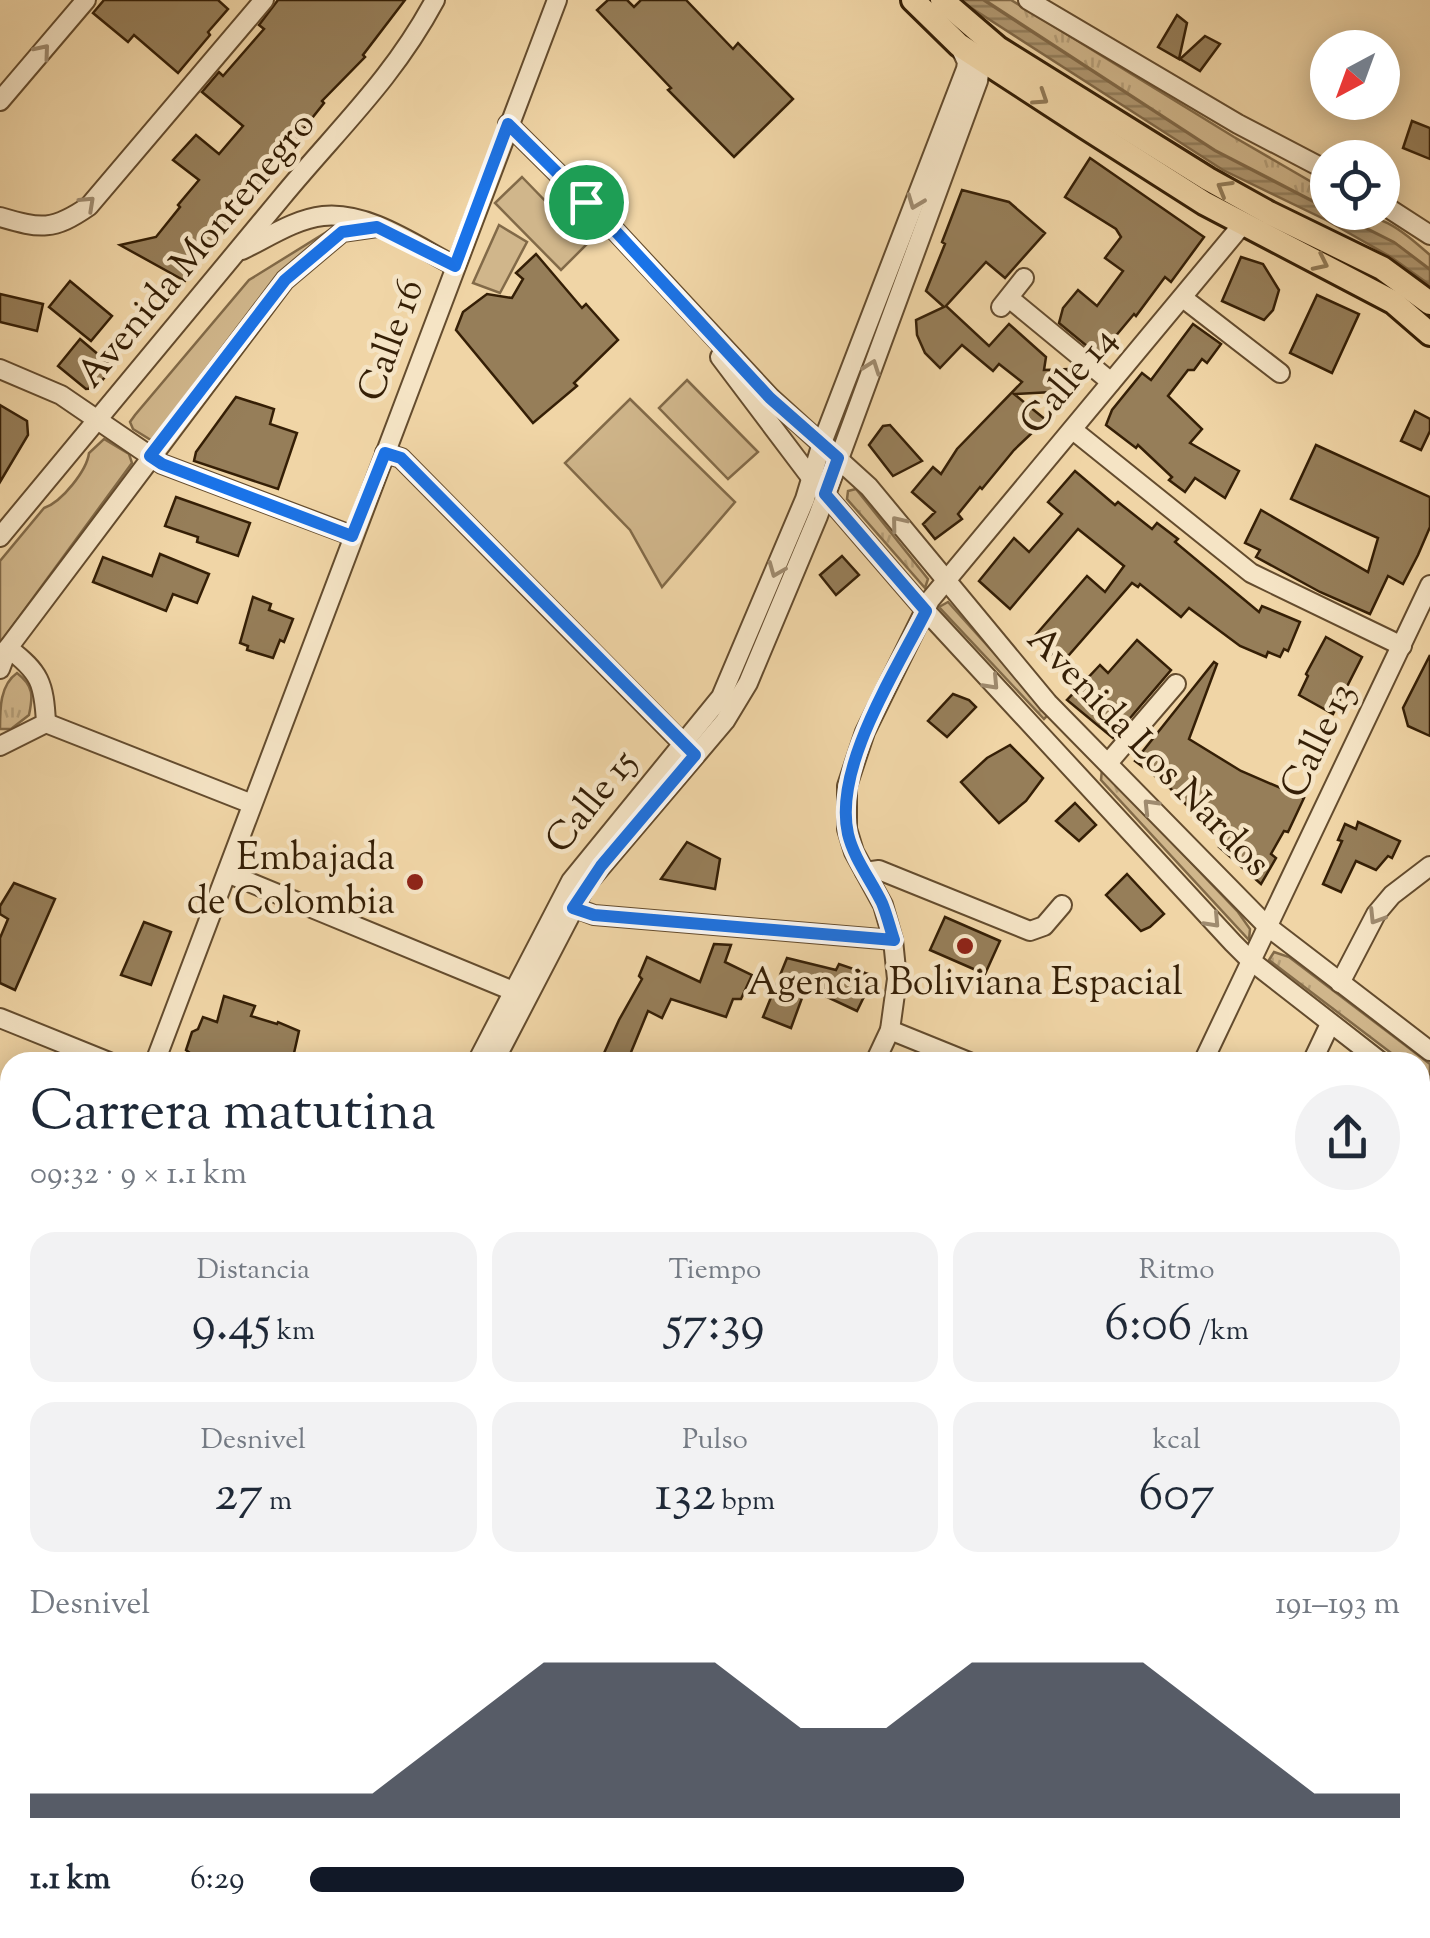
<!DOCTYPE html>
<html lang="es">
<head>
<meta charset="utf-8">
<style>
	:root { --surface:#fff; --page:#f2f2f3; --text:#1f2937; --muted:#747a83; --accent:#111827 }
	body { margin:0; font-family:"Sorts Mill Goudy",serif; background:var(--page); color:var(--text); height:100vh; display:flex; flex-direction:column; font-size:38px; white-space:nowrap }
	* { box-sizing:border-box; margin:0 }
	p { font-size:32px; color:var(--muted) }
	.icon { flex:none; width:55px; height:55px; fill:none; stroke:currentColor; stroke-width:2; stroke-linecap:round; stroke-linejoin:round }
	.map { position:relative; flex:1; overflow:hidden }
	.details { position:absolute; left:0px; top:1052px; width:1430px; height:888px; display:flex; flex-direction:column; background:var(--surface); border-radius:30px 30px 0 0; box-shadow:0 5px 25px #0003 }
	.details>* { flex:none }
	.needle { width:65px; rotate:221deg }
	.fabs { position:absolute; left:1310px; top:30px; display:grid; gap:20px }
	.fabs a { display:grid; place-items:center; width:90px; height:90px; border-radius:50%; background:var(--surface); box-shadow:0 5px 25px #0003; font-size:50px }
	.pin { position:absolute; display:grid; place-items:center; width:85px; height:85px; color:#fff; margin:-42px; border:5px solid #fff; border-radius:50%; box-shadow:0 2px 10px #0007 }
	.round { display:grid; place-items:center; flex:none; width:105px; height:105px; border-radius:52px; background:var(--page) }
	.summary { display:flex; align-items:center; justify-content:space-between; height:170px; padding:0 30px }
	h1 { font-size:55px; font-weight:600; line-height:75px }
	.metrics { display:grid; grid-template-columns:repeat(3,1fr); gap:15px; height:170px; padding:10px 30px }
	.metrics div { display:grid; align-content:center; border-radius:25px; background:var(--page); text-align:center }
	.metrics b { font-size:50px; font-weight:600 }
	.metrics small { font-size:28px; font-weight:400 }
	.metrics p { font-size:28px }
	.chart { height:280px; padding:20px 30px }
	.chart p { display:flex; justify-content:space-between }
	.chart svg { width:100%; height:180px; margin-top:10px; fill:var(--accent); opacity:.7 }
	ul { padding:0 30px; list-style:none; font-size:32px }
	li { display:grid; grid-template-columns:160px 120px 1fr; align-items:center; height:75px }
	li i { height:25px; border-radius:12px; background:var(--accent) }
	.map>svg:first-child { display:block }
	.grass { fill:url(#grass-tufts); stroke:#826a48; stroke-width:2.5 }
	.park { fill:#d0b68b; stroke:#826a48; stroke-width:2.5 }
	.water { fill:url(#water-rules); stroke:#7f6746; stroke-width:2.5 }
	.building { fill:#967e59; stroke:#351f06; stroke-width:2.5 }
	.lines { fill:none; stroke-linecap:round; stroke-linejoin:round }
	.minor-casing { stroke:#644c2e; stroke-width:22 }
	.major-casing { stroke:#351f06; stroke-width:28 }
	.minor { stroke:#f5e4c5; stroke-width:18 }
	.major { stroke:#f0d5a6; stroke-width:22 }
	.oneway { stroke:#9f8b6f }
	.oneway2 { stroke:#927a56 }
	.route-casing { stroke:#fff; stroke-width:20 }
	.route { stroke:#1a73e8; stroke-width:12 }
	.poi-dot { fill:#8f2418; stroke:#f5e4c5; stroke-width:4 }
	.labels { text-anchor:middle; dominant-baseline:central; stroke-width:9; stroke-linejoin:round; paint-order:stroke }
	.street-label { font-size:38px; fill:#351f06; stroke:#f5e4c5 }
	.poi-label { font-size:38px; fill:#351f06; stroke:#f5e4c5; text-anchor:end }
</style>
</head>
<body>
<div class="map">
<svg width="1430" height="1938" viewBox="0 0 1430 1938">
	<defs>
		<pattern id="grass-tufts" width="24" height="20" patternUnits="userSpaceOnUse" patternTransform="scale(2.5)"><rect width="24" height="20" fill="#d0b68b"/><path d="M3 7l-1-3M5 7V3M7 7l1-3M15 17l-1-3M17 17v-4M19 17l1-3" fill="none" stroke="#b39c76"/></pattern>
		<pattern id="water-rules" width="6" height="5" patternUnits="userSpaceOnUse" patternTransform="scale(2.5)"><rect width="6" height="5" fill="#b09770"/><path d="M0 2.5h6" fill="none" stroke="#907b5a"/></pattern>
	</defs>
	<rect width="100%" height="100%" fill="#f0d5a6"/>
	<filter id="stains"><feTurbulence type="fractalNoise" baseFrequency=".002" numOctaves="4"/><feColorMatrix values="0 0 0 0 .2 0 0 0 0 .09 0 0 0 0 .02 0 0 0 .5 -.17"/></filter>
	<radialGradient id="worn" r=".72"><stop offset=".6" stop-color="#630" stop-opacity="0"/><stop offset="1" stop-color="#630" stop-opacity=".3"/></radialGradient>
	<!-- grass -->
	<g class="grass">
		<polygon points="985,0 1011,0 1234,137 1327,191 1327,208 1215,150"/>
		<path d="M1337,213c43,-1 61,14 93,42v14l-36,-27z"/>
		<polygon points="856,489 928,579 925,588 847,499 848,491"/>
		<polygon points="948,602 1049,714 1044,719 939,607"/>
		<path d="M17,673c17,13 16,23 12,42l-18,14h-11c0,-21 0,-44 17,-56z"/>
		<polygon points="1102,769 1238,912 1250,929 1249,940 1101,780"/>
		<polygon points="1274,952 1289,957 1430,1064 1430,1083 1420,1075 1420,1062 1403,1062 1269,960"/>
	</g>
	<!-- park -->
	<g class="park">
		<polygon points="522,177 587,244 561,270 495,203"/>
		<polygon points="499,225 527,242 500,293 473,283"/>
		<polygon points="348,227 331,236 159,445 133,429 130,422 135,415 249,280 333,228"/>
		<polygon points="687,380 758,452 728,479 659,408"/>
		<polygon points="630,399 735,502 662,587 630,530 565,463"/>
		<path d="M104,439l25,15 3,9 -132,180v-82l44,-53c18,-6 43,-38 45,-55z"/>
	</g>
	<!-- water -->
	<polygon class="water" points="959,0 983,0 1215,151 1327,209 1328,212 1334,213 1395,243 1430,270 1430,285 1391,257 1326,220 1223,170"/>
	<!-- building -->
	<g class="building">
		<polygon points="104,0 218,0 228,9 208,32 210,35 178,73 134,35 128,42 93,13"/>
		<polygon points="278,0 405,0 363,55 365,57 322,101 324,103 301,132 306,136 185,281 120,245 156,237 180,207 178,205 199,180 173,160 196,135 219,154 243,126 202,92 219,72 223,76 264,29 259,25"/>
		<polygon points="608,0 627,0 634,7 641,0 686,0 733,49 738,43 793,99 734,157 668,90 671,88 597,10"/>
		<polygon points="1177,15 1187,23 1179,59 1158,47"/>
		<polygon points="1205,36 1220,44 1200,71 1180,59"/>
		<polygon points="1412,121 1430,128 1430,159 1403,148"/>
		<polygon points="1090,158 1204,237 1171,282 1165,277 1136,316 1134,314 1099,356 1059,323 1063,308 1078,290 1097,306 1123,271 1105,258 1121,237 1116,229 1065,197"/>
		<polygon points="962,190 1009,202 1045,233 1005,278 986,262 946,306 989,346 1009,324 1046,357 1044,370 1068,369 1070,391 1014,394 1046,420 1037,432 1035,430 1014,450 982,489 980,487 958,514 962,519 935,539 923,524 935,512 912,492 933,467 941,474 957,449 1022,382 999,364 993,371 962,345 940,368 925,353 917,335 916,320 944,307 926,291 945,244 942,242"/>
		<polygon points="536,254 582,308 586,304 618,340 574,383 577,386 533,423 456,330 463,312 487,294 512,298 523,279 516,273"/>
		<polygon points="1241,257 1263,264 1279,290 1273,310 1264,320 1222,301"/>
		<polygon points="70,281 112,316 91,341 49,307"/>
		<polygon points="0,294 43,304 37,331 0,322"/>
		<polygon points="1317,295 1359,314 1332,373 1290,353"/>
		<polygon points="1193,324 1221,344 1207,363 1202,359 1194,370 1188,370 1168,396 1202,429 1190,443 1239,471 1225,498 1195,478 1185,492 1169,480 1172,477 1138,445 1136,448 1106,425 1112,410 1142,373 1151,380"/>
		<polygon points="80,339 113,367 96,388 86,389 58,366"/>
		<polygon points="236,397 274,409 270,424 297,433 278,489 194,461 196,452"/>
		<polygon points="0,405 27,421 28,435 0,482"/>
		<polygon points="1415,411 1430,419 1430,431 1421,450 1401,441"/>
		<polygon points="890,425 922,461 893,476 869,445 883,426"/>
		<polygon points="1316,445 1430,497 1430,527 1418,555 1403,584 1388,576 1370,614 1320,592 1256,557 1260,550 1245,543 1261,510 1368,572 1378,538 1291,499"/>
		<polygon points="1075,471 1115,505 1118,502 1152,529 1157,523 1178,539 1175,542 1259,612 1262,606 1300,622 1288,651 1284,649 1280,657 1268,652 1266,657 1240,646 1189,608 1181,617 1140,584 1138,587 1132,583 1062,663 1033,638 1087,576 1105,592 1124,566 1078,529 1010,609 979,581 1014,538 1029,552 1062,514 1048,502"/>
		<polygon points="176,497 250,523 238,556 197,542 198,537 165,526"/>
		<polygon points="160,554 209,574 197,603 173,594 166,611 93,582 103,557 152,576"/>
		<polygon points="842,556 859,575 836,595 820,575"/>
		<polygon points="253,597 271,604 269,610 293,619 284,642 280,640 273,658 247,650 248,646 240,643"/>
		<polygon points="1326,637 1362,657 1333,714 1299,695 1308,676 1306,674"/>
		<polygon points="1137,640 1171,670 1113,738 1067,700 1100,665 1108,673"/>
		<polygon points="1430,655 1430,736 1408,726 1403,708"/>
		<polygon points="1214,662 1217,664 1189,739 1241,771 1304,798 1288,832 1284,831 1271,854 1276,858 1261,884 1219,847 1222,841 1167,785 1135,761"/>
		<polygon points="953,694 969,700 976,707 947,737 928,721"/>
		<polygon points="1010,745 1043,778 1026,801 999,823 961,782 987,758"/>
		<polygon points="1075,803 1096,825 1079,841 1056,821"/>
		<polygon points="1358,822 1400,841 1392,858 1388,856 1376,870 1356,861 1341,892 1323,884 1342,841 1338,840 1345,824 1356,829"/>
		<polygon points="687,842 720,859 715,889 661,879"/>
		<polygon points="1127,874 1164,914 1150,927 1141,931 1106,895"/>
		<polygon points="14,883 55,899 15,990 0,983 0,938 8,919 0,914 0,906"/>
		<polygon points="945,917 1000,941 985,974 930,950"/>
		<polygon points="144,922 171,932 151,985 121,975"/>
		<polygon points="714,944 731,945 725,962 752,975 741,999 733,999 726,1017 671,999 662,1018 648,1011 627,1062 600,1062 619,1020 642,979 639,976 647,957 700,982"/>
		<polygon points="787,958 836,970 839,964 874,976 857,1011 806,987 791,1028 763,1017"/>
		<polygon points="224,996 255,1006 251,1016 277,1024 278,1022 299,1031 292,1062 188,1062 191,1054 186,1050 192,1032 198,1029 203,1017 217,1022"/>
	</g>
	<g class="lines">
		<defs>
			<g id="minor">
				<polyline points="1028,0 1238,124 1328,171"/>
				<polyline points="0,101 86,0"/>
				<polyline points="508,124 608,223 771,398 869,487 1048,703 1267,926 1430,1051"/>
				<polyline points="1382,204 1430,235"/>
				<path d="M0,217c41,12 53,14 89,-11l175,-206"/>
				<path d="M242,250c25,-12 53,-31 81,-34 45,-5 93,30 132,50"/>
				<polyline points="1009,298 1111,382"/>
				<polyline points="1183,298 1280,373"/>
				<polyline points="1001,307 1024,278"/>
				<polyline points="720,357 812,479 926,611 1233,943 1250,960 1381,1062"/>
				<polyline points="0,369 61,395 162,464 353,536"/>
				<polyline points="1073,430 1251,573 1402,646"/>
				<polyline points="385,453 401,458 691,752"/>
				<path d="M0,537c94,-113 188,-226 282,-340 56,-68 110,-117 153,-197"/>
				<polyline points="0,669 8,648 285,280 342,232 377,227"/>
				<polyline points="46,723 252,804"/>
				<path d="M0,746l46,-23c-2,-40 -6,-51 -38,-75"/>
				<polyline points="1108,763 1176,684"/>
				<polyline points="865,872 879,870 1030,931 1044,926 1062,905"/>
				<polyline points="227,873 513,991"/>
				<polyline points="562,903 594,915 893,940"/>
				<polyline points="1340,983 1376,914 1392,895 1430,866"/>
				<polyline points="0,1018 109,1062"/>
				<polyline points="890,1030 969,1062"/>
				<polyline points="155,1062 557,0"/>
				<polyline points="477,1062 571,881 721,697 805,499 822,443 966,69 967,62 959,45"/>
				<polyline points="494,1062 586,885 725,721 748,683 818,516 978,81 981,59"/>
				<polyline points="875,1062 890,1030 897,979 893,940 883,905 854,852 847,829 847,786 865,732 930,600 1242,225"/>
				<polyline points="1203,1062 1430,585"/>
				<polyline points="1312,1062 1330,1024"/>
				<polyline points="1420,1092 1430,1100"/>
				<polyline points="1420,1234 1430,1224"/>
				<polyline points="0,1386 10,1365"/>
				<polyline points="0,1468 10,1473"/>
				<polyline points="1420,1569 1430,1573"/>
				<polyline points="994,1930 1011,1938"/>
				<polyline points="58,1938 62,1930"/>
				<polyline points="76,1938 80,1930"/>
				<polyline points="472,1938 476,1930"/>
				<polyline points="798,1938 801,1930"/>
				<polyline points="1131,1938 1134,1930"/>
			</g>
			<g id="major">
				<polyline points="913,0 959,45 1085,127 1204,203 1393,302 1430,334"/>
				<polyline points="942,0 998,48 1208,179 1269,213 1382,268 1430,303"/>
				<polyline points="0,1749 10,1754"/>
				<polyline points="0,1784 10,1788"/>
				<polyline points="317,1930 334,1938"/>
				<polyline points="392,1930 410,1938"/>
			</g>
		</defs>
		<!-- minor casing -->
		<use href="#minor" class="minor-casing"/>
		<!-- major casing -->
		<use href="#major" class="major-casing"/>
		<!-- minor -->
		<use href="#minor" class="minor"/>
		<!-- major -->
		<use href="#major" class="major"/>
	</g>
	<!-- one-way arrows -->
	<defs><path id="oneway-chevron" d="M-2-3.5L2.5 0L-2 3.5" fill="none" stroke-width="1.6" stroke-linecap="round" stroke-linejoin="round" transform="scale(2.5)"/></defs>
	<g class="oneway">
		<use href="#oneway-chevron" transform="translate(43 51) rotate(-50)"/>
		<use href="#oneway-chevron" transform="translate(915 202) rotate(111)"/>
		<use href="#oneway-chevron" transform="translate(88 203) rotate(-43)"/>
		<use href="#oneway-chevron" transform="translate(872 367) rotate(-70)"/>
		<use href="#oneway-chevron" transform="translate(898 523) rotate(-129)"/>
		<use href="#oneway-chevron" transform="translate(776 570) rotate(112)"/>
		<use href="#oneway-chevron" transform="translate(992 683) rotate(47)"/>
		<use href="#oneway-chevron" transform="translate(1150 806) rotate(-134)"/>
		<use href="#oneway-chevron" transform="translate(1376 917) rotate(122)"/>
		<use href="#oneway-chevron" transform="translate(1213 921) rotate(47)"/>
	</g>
	<g class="oneway2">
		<use href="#oneway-chevron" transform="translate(1041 98) rotate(33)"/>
		<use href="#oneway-chevron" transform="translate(1224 188) rotate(-150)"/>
		<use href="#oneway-chevron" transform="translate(1321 263) rotate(26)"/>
	</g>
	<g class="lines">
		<defs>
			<path id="route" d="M508,124l100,99 162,175 68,60 -13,36 101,117c-30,60 -93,156 -78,223 6,25 23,46 34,69 5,12 8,25 12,37l-300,-25 -21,-7 28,-42 94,-111 -294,-297 -16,-5 -33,83 -190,-72 -12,-8 135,-176 57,-48 35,-5 78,39z"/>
		</defs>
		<!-- route casing -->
		<use href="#route" class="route-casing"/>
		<!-- route -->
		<use href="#route" class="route"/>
	</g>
	<!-- markers -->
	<g class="poi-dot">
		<circle cx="415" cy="882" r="10"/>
		<circle cx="965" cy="946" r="10"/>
	</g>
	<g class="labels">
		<!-- street labels -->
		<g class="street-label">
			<text transform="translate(198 251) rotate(-50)">Avenida Montenegro</text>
			<text transform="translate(393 341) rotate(-70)">Calle 16</text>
			<text transform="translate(1070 382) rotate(-50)">Calle 14</text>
			<text transform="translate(1320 741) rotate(-64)">Calle 13</text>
			<text transform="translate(1147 753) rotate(46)">Avenida Los Nardos</text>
			<text transform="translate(593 803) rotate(-51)">Calle 15</text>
		</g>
		<!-- poi labels -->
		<g class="poi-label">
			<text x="395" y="860">Embajada<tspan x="395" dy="44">de Colombia</tspan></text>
			<text x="965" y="985" text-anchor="middle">Agencia Boliviana Espacial</text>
		</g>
	</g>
	<rect width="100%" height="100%" filter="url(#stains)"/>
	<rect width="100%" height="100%" fill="url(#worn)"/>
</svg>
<div class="fabs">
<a><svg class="needle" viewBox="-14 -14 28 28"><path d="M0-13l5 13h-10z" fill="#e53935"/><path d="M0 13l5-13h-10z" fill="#747a83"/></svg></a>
<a><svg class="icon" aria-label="locate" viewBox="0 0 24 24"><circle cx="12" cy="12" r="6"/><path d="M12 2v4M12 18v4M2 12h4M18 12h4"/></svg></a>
</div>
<div class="pin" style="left:586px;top:202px;background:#1e9e55"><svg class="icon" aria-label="arrive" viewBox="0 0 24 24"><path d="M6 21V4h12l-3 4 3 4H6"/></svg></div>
<section class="details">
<div class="summary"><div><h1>Carrera matutina</h1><p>09:32 · 9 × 1.1 km</p></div><a class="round"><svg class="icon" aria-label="share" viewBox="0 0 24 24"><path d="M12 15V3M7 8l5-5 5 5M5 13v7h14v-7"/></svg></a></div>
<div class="metrics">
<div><p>Distancia</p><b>9.45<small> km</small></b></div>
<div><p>Tiempo</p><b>57:39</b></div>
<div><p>Ritmo</p><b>6:06<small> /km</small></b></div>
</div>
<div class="metrics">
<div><p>Desnivel</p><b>27<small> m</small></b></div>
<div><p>Pulso</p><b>132<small> bpm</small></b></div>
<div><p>kcal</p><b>607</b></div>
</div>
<div class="chart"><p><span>Desnivel</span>191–193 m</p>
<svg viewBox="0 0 160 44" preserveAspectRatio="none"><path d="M0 44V38L10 38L20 38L30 38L40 38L50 22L60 6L70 6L80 6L90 22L100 22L110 6L120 6L130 6L140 22L150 38L160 38V44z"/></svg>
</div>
<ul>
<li><b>1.1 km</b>6:29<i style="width:60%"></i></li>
</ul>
</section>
</div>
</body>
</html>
